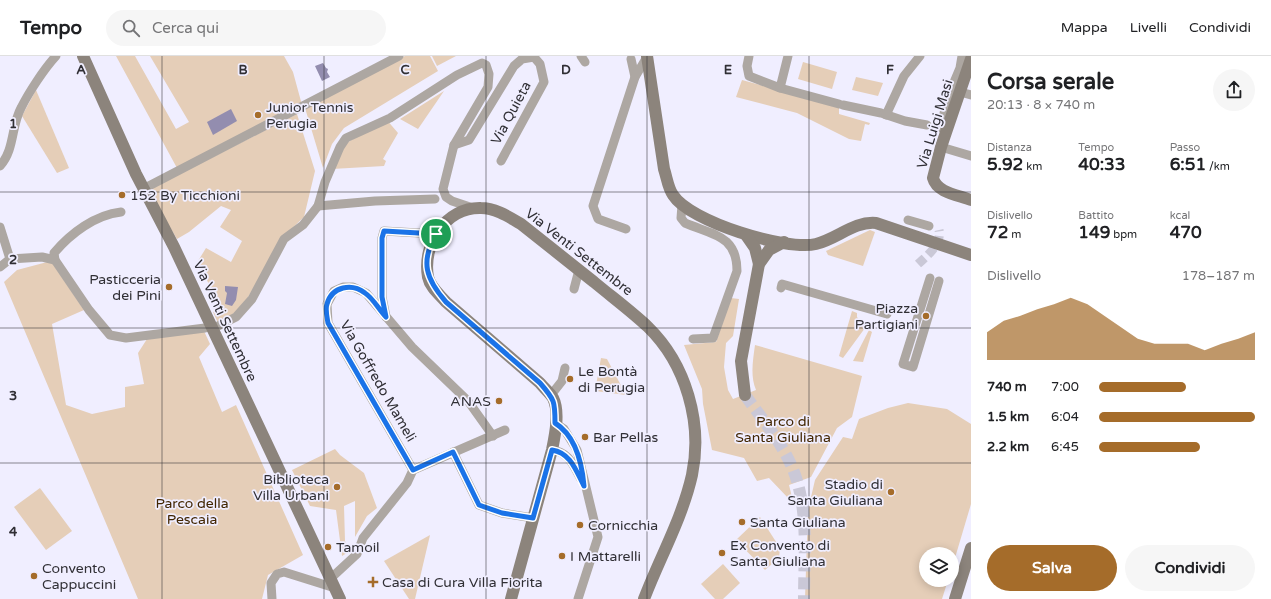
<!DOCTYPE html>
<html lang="it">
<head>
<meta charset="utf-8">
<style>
	:root { --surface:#fff; --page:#f6f6f6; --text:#202124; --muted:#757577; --line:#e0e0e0; --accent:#a56c2a }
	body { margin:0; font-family:"Varela Round",sans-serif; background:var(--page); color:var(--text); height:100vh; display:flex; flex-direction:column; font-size:15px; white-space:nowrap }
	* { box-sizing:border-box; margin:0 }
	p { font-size:13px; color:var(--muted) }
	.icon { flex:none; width:22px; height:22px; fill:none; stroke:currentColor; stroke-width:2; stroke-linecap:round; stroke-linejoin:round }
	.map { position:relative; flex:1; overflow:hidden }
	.details { display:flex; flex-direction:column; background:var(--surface); width:300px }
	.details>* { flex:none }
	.tools { position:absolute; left:919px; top:491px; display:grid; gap:8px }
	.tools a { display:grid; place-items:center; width:40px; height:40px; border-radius:50%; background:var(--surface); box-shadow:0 2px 10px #0003; font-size:20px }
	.pin { position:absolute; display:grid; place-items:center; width:34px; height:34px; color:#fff; margin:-17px; border:2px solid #fff; border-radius:50%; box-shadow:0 1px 4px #0007 }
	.round { display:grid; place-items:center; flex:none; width:42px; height:42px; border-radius:21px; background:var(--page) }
	.headline { display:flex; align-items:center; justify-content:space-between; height:68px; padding:0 16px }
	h1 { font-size:22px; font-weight:700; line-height:30px }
	.stats { display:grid; grid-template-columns:repeat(3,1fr); gap:6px; height:68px; padding:4px 16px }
	.stats div { display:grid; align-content:center }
	.stats b { font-size:17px; font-weight:700 }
	.stats small { font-size:11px; font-weight:400 }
	.stats p { font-size:11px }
	.chart { height:112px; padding:8px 16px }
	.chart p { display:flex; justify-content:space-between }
	.chart svg { width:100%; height:72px; margin-top:4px; fill:var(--accent); opacity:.7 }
	.button { display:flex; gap:8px; margin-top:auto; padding:8px 16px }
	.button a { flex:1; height:46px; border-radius:24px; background:var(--accent); color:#fff; font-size:16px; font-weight:700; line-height:46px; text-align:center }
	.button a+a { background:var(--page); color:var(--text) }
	ul { padding:0 16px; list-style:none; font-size:13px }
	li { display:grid; grid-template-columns:64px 48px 1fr; align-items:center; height:30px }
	li i { height:10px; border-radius:5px; background:var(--accent) }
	header { display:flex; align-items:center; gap:24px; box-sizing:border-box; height:56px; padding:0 20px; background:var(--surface); border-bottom:1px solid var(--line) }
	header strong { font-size:19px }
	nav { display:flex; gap:22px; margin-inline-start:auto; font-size:14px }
	.search { width:280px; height:36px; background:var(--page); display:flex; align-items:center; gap:10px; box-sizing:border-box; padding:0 14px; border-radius:22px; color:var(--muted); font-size:15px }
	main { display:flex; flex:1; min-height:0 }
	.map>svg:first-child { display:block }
	.green { fill:#e5ceb8 }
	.water { fill:#938daf }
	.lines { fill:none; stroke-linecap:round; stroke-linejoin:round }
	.street-tunnel { stroke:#cac8d7; stroke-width:9; stroke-dasharray:9 4.5; stroke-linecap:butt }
	.secondary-tunnel { stroke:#cac8d7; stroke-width:12; stroke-dasharray:12 6; stroke-linecap:butt }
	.street { stroke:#ada7a2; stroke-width:9 }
	.secondary { stroke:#8c847c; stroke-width:12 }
	.route-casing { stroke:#fff; stroke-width:8 }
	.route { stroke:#1a73e8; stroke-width:5 }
	.grid { fill:none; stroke:#302f35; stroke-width:1; stroke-opacity:0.55 }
	.poi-dot { fill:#a56c2a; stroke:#f0eeff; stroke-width:1.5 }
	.labels { text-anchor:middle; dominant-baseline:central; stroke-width:3.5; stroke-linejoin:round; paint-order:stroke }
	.poi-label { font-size:14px; fill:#302f35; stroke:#f0eeff; text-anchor:start }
	.street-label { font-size:14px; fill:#302f35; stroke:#f0eeff }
	.park-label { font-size:14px; fill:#412501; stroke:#f0eeff }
	.grid-label { font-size:13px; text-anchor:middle; font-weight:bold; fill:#302f35; stroke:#f0eeff; stroke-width:3.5; stroke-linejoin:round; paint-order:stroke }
</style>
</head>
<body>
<header>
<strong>Tempo</strong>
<div class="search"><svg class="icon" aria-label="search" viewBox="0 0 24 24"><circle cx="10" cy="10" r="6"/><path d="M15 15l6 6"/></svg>Cerca qui</div>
<nav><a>Mappa</a><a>Livelli</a><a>Condividi</a></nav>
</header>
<main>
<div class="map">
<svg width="971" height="543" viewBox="0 0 971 543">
	<rect width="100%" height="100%" fill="#f0eeff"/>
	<!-- green -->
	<g class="green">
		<polygon points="116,0 135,0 176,73 189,66 150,0 284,0 293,16 302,49 177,112"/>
		<polygon points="405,0 430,0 438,15 344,72 332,88 323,112 305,52"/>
		<polygon points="432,0 456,0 437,10"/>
		<polygon points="803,6 837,16 832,33 798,23"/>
		<polygon points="856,21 883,27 878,40 852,34"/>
		<polygon points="742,24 839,50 839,58 870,67 869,69 865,68 861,85 849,83 797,57 736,41"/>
		<polygon points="36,34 69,112 57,117 22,60"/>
		<polygon points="444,35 418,73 400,63"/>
		<polygon points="297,58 315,115 304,161 285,179 241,253 218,267 213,256 220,252 198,205 206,192 231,206 242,185 220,171 231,154 221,150 189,176 177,183 148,134"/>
		<polygon points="386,63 398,77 383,103 386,105 384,110 332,113 340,91"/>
		<polygon points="870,174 875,176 863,210 828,199 826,195"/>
		<polygon points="51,205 84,254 52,268 66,349 92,358 125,351 125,331 144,328 138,297 147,283 204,275 210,288 199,301 222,356 236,349 303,499 268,519 262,543 138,543 4,226 17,214"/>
		<path d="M731,242l8,1 -6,37 -7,7 -2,24 4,23 5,9 23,-9c-6,-14 -3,-30 -1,-45l107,31 -10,41 -15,11 -26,49 -22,8 3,12 -3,2 -20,-21 -12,3 -13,-23 -32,-8 -9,-46 -1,-15 -18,-44 32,-3z"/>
		<polygon points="852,255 857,257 857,261 865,272 843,302 839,300"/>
		<polygon points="869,274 872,276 863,306 853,305"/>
		<polygon points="601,302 607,303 626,339 595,335"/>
		<polygon points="908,347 947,353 971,368 971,448 952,512 952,498 926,498 926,524 948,524 942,543 805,543 808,454 815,424 843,381 852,383 859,363 888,352"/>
		<polygon points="335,393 340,399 364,417 377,452 367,460 355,481 355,445 344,450 345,485 350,495 342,500 336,454 310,450 292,414"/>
		<polygon points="40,432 72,475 46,494 14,451"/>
		<polygon points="760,461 780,492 779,502 765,514 736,484"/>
		<polygon points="430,479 415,543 409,543 384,505"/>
		<polygon points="723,508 740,527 723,543 715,543 701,528"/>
	</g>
	<!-- water -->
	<g class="water">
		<polygon points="323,7 326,12 328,13 327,16 330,21 322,25 315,10"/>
		<polygon points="231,53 237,65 213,79 207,66"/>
		<polygon points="225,230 238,231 236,244 232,250 225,248 227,237 225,235"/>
	</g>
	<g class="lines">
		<!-- street-tunnel -->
		<path class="street-tunnel" d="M918,208c10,-9 24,-20 21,-34"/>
		<!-- secondary-tunnel -->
		<path class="secondary-tunnel" d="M745,339c17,24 39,50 49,77 15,40 10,85 10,127"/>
		<!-- street -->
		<g class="street">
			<polyline points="581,0 585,6"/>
			<polyline points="749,0 747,10 749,20 780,32 839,48"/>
			<polyline points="631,3 635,21"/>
			<polyline points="780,32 788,0"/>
			<polyline points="960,36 971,39"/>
			<polyline points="843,49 881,57"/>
			<polyline points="884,58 905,65 927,69"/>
			<polyline points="886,59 904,20 920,0"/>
			<polyline points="941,72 947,43 960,12 962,0"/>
			<polyline points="454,89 469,84 514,10 522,3 534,1"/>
			<polyline points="941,91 971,100"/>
			<polyline points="501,105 544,26 540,8 534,1"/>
			<path d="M0,110c15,-17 11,-40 21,-58 8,-16 23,-39 35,-52"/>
			<polyline points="143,133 399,0"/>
			<path d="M682,149l-1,13 4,5c28,12 52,12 52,48l-24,67 -20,1"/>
			<polyline points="318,150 375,145 435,143"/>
			<path d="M121,156c-26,3 -50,21 -67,41l1,7 34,50 21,25 16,3 79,-10"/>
			<polyline points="908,164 929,170"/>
			<polyline points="0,171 10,203 42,201 55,204"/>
			<polyline points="626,173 598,163 593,150 635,21 647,1"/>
			<polyline points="0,211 10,203"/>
			<polyline points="930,222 903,308 913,311 939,225"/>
			<polyline points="781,232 782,228 887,258"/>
			<polyline points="574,233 579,214"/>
			<polyline points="386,261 382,241 382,182 384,175 436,178"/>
			<polyline points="218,270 236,261 252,243 284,183 303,169 318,150 325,126 340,91 346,82 390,62 457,19 482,7 486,9 489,18 488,31 454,89 443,133 446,141 452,145 473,152"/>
			<polyline points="551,339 562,325 565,312"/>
			<polyline points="555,367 564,373 577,394 598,481 578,543"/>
			<path d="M552,394c17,2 21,15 29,29"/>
			<polyline points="453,396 479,449 502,457 533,462"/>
			<polyline points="413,414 328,267 327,248 334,235 343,231 353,231 366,237 412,291 468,345 493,380"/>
			<polyline points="330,523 357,498 363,482 407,427 413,414 505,374"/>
			<polyline points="272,543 271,527 277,518 284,516 335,532"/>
		</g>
		<!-- secondary -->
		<g class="secondary">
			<polyline points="83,0 136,118 174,191 340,543"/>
			<path d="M647,0l17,113c3,9 4,19 9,26 17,27 113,56 143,49 21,-5 38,-23 60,-21l95,32"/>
			<path d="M971,3l-30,88 -8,31c4,15 25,17 38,22"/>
			<polyline points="746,179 755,192 759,208"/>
			<polyline points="745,339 741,305 759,208 769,194 784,186"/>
			<path d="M511,543l41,-149c3,-15 8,-38 1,-52 -3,-5 -9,-10 -13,-15l-94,-81c-7,-8 -16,-15 -18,-25 -6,-33 18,-70 53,-69 14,0 28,9 40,16 24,19 49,39 73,58 18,15 37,29 54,45 38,37 55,96 44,148 -10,44 -32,82 -48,124"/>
			<polyline points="955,543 971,492"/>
		</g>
	</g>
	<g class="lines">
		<defs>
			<path id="route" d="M384,175l52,3c-16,28 -10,45 10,68l94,81c15,17 15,19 15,40 21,13 27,40 29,63 -8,-15 -13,-33 -32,-36l-19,68 -31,-5 -23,-8 -26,-53 -40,18 -85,-147c-1,-6 -3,-14 -1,-19 5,-18 25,-21 38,-11 8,5 14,17 21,24l-4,-20v-59z"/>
		</defs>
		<!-- route casing -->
		<use href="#route" class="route-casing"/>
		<!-- route -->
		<use href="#route" class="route"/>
	</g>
	<!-- grid -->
	<path class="grid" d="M162,0v543M324,0v543M486,0v543M647,0v543M809,0v543M0,136h971M0,272h971M0,407h971"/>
	<!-- markers -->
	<g class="poi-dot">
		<circle cx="258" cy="59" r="4"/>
		<circle cx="122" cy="139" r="4"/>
		<circle cx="169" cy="231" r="4"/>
		<circle cx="926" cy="260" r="4"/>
		<circle cx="570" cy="323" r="4"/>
		<circle cx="499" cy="345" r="4"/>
		<circle cx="585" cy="381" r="4"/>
		<circle cx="337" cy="431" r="4"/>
		<circle cx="891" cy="436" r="4"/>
		<circle cx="742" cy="466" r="4"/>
		<circle cx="580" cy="469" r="4"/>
		<circle cx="328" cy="491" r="4"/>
		<circle cx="722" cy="497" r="4"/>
		<circle cx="562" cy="500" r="4"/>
		<circle cx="34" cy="520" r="4"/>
		<path d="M371 520h4v4h4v4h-4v4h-4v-4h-4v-4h4z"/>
	</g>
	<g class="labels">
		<!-- poi labels -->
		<g class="poi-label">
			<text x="266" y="51">Junior Tennis<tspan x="266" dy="16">Perugia</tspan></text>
			<text x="130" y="139">152 By Ticchioni</text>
			<text x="161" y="223" text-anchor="end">Pasticceria<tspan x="161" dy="16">dei Pini</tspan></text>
			<text x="918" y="252" text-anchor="end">Piazza<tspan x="918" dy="16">Partigiani</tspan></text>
			<text x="578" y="315">Le Bontà<tspan x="578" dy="16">di Perugia</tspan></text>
			<text x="491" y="345" text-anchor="end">ANAS</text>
			<text x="593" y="381">Bar Pellas</text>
			<text x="329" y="423" text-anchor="end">Biblioteca<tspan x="329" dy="16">Villa Urbani</tspan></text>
			<text x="883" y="428" text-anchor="end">Stadio di<tspan x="883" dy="16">Santa Giuliana</tspan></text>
			<text x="750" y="466">Santa Giuliana</text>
			<text x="588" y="469">Cornicchia</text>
			<text x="730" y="489">Ex Convento di<tspan x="730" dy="16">Santa Giuliana</tspan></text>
			<text x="336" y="491">Tamoil</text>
			<text x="570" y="500">I Mattarelli</text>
			<text x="42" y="512">Convento<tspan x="42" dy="16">Cappuccini</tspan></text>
			<text x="382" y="526">Casa di Cura Villa Fiorita</text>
		</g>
		<!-- street labels -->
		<g class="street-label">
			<text transform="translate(511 57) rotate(-62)">Via Quieta</text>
			<text transform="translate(935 68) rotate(-73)">Via Luigi Masi</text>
			<text transform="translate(579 196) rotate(38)">Via Venti Settembre</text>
			<text transform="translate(225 265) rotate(65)">Via Venti Settembre</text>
			<text transform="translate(378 325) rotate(60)">Via Goffredo Mameli</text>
		</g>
		<!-- park labels -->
		<g class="park-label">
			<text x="783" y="365">Parco di<tspan x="783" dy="16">Santa Giuliana</tspan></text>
			<text x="192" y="447">Parco della<tspan x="192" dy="16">Pescaia</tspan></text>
		</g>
	</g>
	<g class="grid-label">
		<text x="81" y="18">A</text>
		<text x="243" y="18">B</text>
		<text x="405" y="18">C</text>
		<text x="566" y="18">D</text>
		<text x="728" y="18">E</text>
		<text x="890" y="18">F</text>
		<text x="13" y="72">1</text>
		<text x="13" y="208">2</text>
		<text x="13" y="344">3</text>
		<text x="13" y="480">4</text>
	</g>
</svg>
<div class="tools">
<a><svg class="icon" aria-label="layers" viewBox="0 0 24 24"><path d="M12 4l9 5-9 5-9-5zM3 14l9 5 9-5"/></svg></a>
</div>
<div class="pin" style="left:436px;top:178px;background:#1e9e55"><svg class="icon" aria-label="arrive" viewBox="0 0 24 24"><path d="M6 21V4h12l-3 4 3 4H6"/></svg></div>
</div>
<section class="details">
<div class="headline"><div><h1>Corsa serale</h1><p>20:13 · 8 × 740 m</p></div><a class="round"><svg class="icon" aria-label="share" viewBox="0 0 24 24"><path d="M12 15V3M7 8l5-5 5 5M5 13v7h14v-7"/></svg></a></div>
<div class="stats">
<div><p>Distanza</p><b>5.92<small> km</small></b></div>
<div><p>Tempo</p><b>40:33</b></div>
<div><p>Passo</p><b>6:51<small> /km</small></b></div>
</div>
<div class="stats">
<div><p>Dislivello</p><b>72<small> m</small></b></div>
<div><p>Battito</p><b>149<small> bpm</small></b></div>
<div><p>kcal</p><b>470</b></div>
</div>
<div class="chart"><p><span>Dislivello</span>178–187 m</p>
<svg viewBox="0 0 160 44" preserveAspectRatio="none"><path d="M0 44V27L10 20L20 17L30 13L40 10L50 6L60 10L70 17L80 24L90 31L100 34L110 34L120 34L130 38L140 34L150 31L160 27V44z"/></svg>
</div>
<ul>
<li><b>740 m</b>7:00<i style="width:56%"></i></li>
<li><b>1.5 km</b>6:04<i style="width:100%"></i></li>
<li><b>2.2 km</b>6:45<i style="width:65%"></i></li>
</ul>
<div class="button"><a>Salva</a><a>Condividi</a></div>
</section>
</main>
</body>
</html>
